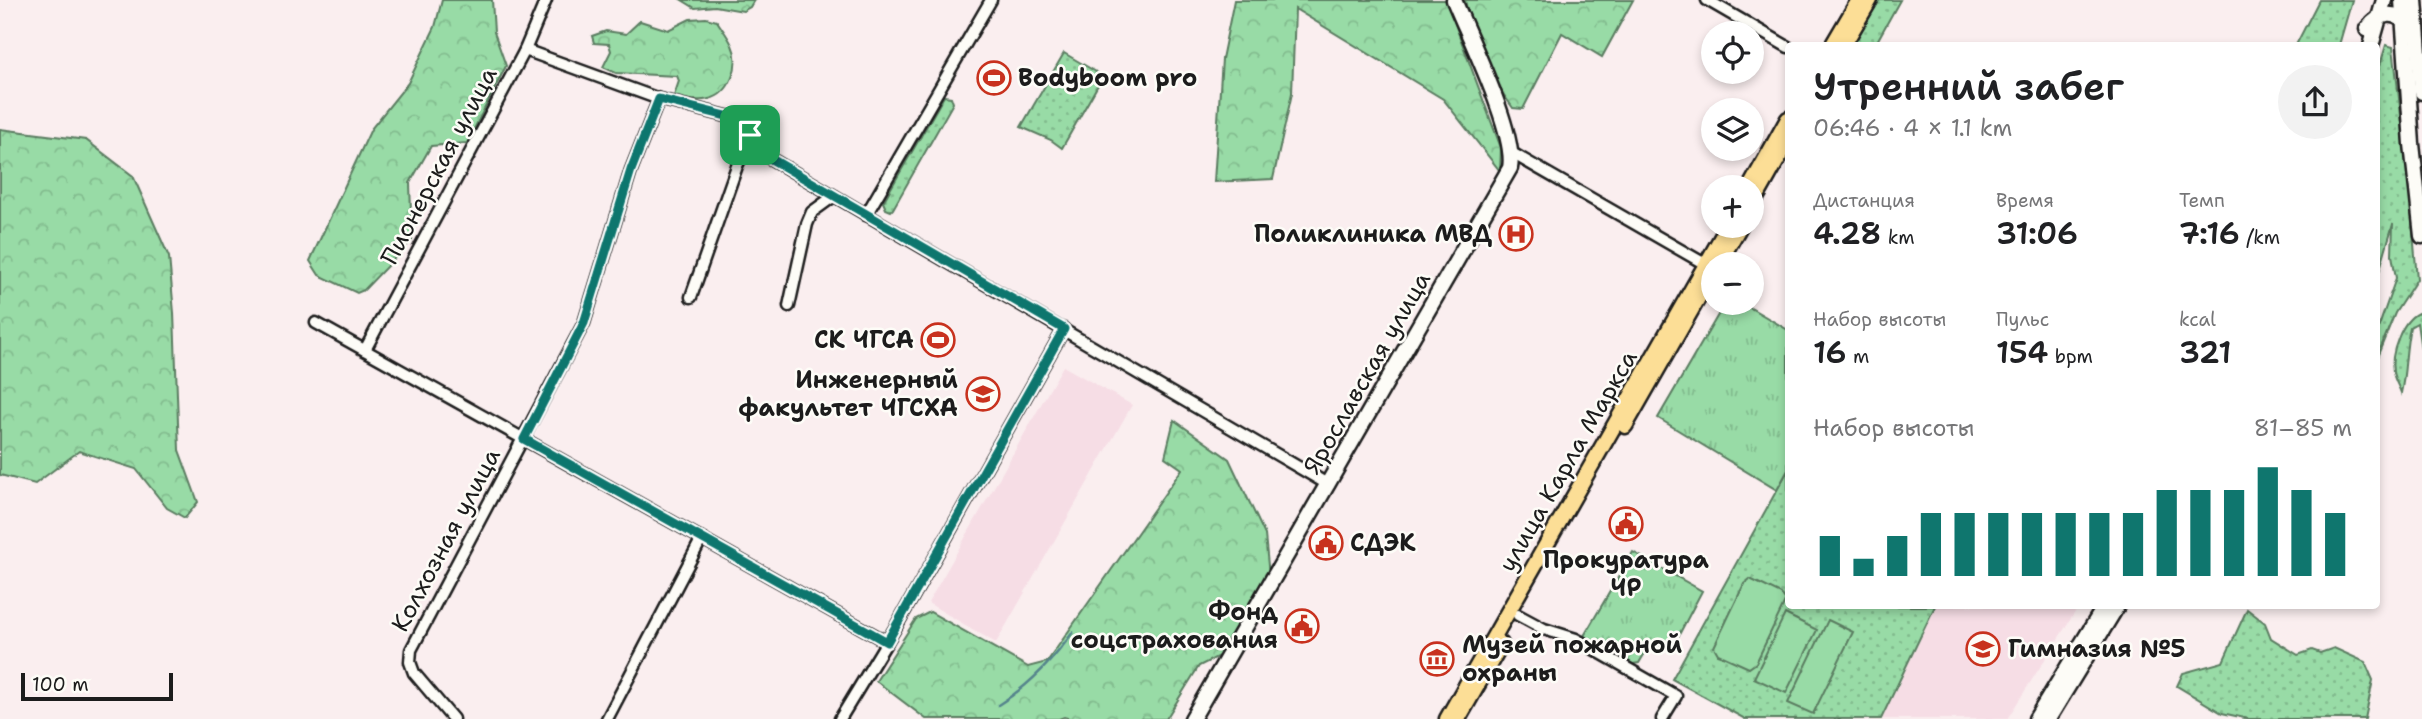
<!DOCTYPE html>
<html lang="ru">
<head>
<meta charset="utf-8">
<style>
	:root { --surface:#fff; --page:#f2f2f2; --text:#202124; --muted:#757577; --accent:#0f766e }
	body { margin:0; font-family:"Shantell Sans",sans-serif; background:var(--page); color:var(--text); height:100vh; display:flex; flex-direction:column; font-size:26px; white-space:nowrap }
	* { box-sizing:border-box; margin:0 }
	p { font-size:23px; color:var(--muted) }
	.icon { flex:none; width:38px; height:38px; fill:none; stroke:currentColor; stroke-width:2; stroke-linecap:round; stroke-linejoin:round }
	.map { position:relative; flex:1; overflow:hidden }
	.sheet { position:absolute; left:1785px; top:42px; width:595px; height:567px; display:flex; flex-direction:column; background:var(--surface); border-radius:7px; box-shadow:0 4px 10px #0003 }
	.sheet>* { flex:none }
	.controls { position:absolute; left:1701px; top:21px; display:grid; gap:14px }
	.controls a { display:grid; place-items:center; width:63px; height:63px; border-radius:50%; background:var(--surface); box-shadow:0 4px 10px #0003; font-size:35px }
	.scale { position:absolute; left:21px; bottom:18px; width:152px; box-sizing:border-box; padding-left:7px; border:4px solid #1c1c1c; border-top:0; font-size:19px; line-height:24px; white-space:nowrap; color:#1c1c1c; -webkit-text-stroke:5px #fdfcf7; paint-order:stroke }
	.pin { position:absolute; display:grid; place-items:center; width:60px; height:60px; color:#fff; margin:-30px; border-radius:14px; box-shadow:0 4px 10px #0006 }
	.round { display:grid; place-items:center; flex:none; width:74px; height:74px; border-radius:37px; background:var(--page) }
	.summary { display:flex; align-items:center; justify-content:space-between; height:119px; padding:0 28px }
	h1 { font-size:38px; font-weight:600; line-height:52px }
	.figures { display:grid; grid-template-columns:repeat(3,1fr); gap:10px; height:119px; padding:7px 28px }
	.figures div { display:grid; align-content:center }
	.figures b { font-size:30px; font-weight:600 }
	.figures small { font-size:19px; font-weight:400 }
	.figures p { font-size:19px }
	.chart { height:196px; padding:14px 28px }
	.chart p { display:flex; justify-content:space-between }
	.chart svg { width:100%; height:126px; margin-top:7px; stroke:var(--accent); stroke-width:6 }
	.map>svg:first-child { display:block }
	.built { fill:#f6dde5 }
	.grass { fill:url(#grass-dots); stroke:#5a7c61; stroke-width:2 }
	.forest { fill:url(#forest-crowns); stroke:#5a7c61; stroke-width:2 }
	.park { fill:url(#park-tufts); stroke:#5a7c61; stroke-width:2 }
	.garden { fill:#98dba6; stroke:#5a7c61; stroke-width:2 }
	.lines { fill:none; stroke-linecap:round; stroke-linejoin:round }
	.stream { stroke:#54838c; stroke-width:2.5 }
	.street-casing { stroke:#1c1c1c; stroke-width:15 }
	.secondary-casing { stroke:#1c1c1c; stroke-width:19 }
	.primary-casing { stroke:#1c1c1c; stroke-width:19 }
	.street { stroke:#fdfcf7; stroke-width:10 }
	.secondary { stroke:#fdfcf7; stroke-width:14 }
	.primary { stroke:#fcde96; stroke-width:14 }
	.route-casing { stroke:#fff; stroke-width:14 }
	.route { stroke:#0f766e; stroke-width:9 }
	.labels { text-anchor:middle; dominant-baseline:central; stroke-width:5; stroke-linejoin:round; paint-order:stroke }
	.poi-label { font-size:24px; font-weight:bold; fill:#1c1c1c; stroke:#fdfcf7; text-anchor:start }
	.street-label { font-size:24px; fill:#1c1c1c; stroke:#fdfcf7 }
</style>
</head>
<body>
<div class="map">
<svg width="2422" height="719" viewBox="0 0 2422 719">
	<defs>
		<pattern id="grass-dots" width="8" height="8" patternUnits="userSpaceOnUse" patternTransform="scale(1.75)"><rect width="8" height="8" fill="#98dba6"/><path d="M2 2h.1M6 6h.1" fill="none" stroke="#82bb8e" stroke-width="1.8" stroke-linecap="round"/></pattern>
		<pattern id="forest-crowns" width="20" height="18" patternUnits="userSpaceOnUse" patternTransform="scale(1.75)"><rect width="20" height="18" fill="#98dba6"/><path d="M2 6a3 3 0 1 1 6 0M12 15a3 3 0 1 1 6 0" fill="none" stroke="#82bb8e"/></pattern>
		<pattern id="park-tufts" width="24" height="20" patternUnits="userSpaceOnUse" patternTransform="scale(1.75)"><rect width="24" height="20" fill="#98dba6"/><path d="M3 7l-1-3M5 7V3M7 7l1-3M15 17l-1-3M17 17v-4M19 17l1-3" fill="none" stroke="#82bb8e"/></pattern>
	</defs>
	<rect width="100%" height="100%" fill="#faeeef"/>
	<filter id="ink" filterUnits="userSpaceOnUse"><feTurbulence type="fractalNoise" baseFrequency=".0143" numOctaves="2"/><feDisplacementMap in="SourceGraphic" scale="14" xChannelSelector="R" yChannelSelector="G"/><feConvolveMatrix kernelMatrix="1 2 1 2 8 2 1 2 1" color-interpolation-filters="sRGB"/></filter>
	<g filter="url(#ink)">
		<!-- built -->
		<g class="built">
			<polygon points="1063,366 1132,405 996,643 928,603"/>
			<polygon points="1935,606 2079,606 2007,719 1881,719"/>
		</g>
		<!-- grass -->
		<g class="grass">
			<polygon points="1876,0 1900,0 1875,45 1850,46"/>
			<polygon points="2319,0 2352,0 2339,45 2296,45"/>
			<polygon points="2386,45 2393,47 2409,184 2417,279 2395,313 2377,357 2377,332 2396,278 2392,255 2393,224 2377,279 2376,79"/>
			<polygon points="1064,53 1103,76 1062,148 1051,140 1021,127"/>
			<polygon points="944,96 951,97 953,103 893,209 891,211 886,209 883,202"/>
			<path d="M2418,313l4,4v39l-5,-33 -7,4c-5,22 -4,45 -9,66 -2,-6 -7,-14 -8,-21 -3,-18 8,-51 25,-59z"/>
			<polygon points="1788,470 1788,606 1935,606 1881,719 1745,719 1672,679"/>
			<polygon points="2247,609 2265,623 2271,638 2298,655 2312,650 2320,653 2334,648 2365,662 2373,680 2365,719 2249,719 2222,713 2177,686 2183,673 2223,662"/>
		</g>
		<!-- forest -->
		<g class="forest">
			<polygon points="442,0 492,0 494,32 506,66 467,143 431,146 410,183 412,240 364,290 357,293 319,275 310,261 371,129 408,83 435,27"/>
			<polygon points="682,0 754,0 750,7 743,11 715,6 695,8"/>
			<polygon points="1234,0 1446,0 1501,148 1500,171 1443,99 1295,9 1292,93 1273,179 1214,182 1222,59"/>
			<path d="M1465,0h168l-31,57 -40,-24 -39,76 -10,-1c-22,-29 -42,-72 -48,-108z"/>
			<path d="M706,18l11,3c5,8 11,15 15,24 9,19 -1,49 -23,54 -10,3 -22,0 -33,1l-2,-4 5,-15 -2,-5 -61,-3 -13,-6 8,-16 -2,-7 -15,-1 -2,-7 14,-5 20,3 14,-13 28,9 22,-11z"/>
			<polygon points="0,129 86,140 133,176 169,257 174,313 179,450 198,502 185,518 167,508 136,469 79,451 35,484 0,475"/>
			<polygon points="1174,420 1229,459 1265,535 1269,576 1225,653 1199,666 1166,719 1071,719 1064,717 1059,719 926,719 876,681 916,619 930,612 1028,667 1047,662 1182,469 1165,457"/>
		</g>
		<!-- park -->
		<g class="park">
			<polygon points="1725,303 1742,303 1788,330 1788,470 1777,490 1658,418"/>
			<polygon points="1633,552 1702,591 1671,650 1655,645 1645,653 1639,663 1633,664 1584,636"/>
		</g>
		<!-- garden -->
		<g class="garden">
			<polygon points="1750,579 1781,594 1786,600 1756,663 1749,668 1718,654 1714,647 1744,584"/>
			<polygon points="1785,614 1817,630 1786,693 1754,678"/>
			<polygon points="1828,620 1853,632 1813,714 1788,703"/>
		</g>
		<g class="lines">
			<!-- stream -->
			<path class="stream" d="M998,705c31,-19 54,-43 75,-73"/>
			<defs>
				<g id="street">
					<polyline points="1707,0 1788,47"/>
					<polyline points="525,50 659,99 750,122 752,144 761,153 1329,485"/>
					<polyline points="1512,153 1705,264"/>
					<polyline points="866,215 991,0"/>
					<polyline points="691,297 737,166 743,153 752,144"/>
					<polyline points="789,306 807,224 812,212 834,196"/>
					<polyline points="316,323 887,642"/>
					<polyline points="365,350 525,50 546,0"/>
					<polyline points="1518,615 1544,629 1576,639 1676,696 1662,719"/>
					<polyline points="453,719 414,673 410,662 411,650 584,323 631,170 659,99"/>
					<polyline points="607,719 702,538"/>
					<polyline points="840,719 894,630 1064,329"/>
				</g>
				<g id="secondary">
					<polyline points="2402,0 2412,144 2422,236"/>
					<polyline points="2415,0 2422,92"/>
					<path d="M2367,29c12,-15 26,-21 41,-4"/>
					<polyline points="2371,46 2384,0"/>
					<path d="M1192,719l318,-551c7,-34 -41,-131 -56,-168"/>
					<polyline points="2036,719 2105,606"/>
					<polyline points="2048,719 2117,606"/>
				</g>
				<g id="primary">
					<polyline points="1832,46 1859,0"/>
					<polyline points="1843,46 1870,0"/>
					<polyline points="1750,187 1788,119"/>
					<polyline points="1752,205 1788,141"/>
					<polyline points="1718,264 1740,226"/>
					<polyline points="1625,426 1713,272"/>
					<polyline points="1447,719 1728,226"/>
					<polyline points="1458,719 1501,644"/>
				</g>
			</defs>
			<!-- street casing -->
			<use href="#street" class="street-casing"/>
			<!-- secondary casing -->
			<use href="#secondary" class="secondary-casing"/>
			<!-- primary casing -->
			<use href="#primary" class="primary-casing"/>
			<!-- street -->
			<use href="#street" class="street"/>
			<!-- secondary -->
			<use href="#secondary" class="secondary"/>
			<!-- primary -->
			<use href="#primary" class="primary"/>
		</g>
	</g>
	<g class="lines" filter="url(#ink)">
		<defs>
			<polygon id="route" points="659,99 750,122 752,144 761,153 1064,329 887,642 524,439 584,323 631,170"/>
		</defs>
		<!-- route casing -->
		<use href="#route" class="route-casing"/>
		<!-- route -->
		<use href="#route" class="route"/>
	</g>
	<!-- icons -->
	<defs>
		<symbol id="stadium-ring" viewBox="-11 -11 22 22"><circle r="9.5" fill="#fdfcf7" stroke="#c8321e" stroke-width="1.5"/><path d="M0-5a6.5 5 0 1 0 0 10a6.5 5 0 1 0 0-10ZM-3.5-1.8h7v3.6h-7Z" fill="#c8321e"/></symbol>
		<symbol id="hospital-ring" viewBox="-11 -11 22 22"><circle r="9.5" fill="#fdfcf7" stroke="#c8321e" stroke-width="1.5"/><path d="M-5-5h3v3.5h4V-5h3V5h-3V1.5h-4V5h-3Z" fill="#c8321e"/></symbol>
		<symbol id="university-ring" viewBox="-11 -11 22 22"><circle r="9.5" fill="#fdfcf7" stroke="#c8321e" stroke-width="1.5"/><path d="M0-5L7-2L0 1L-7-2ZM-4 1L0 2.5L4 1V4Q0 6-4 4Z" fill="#c8321e"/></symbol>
		<symbol id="civic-ring" viewBox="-11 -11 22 22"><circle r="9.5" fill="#fdfcf7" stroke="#c8321e" stroke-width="1.5"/><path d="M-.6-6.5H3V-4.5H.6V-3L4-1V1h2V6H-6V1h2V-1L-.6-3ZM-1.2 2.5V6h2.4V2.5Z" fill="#c8321e"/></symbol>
		<symbol id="school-ring" viewBox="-11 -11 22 22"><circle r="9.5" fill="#fdfcf7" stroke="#c8321e" stroke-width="1.5"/><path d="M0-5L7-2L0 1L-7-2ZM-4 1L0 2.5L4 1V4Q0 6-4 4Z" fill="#c8321e"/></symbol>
		<symbol id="museum-ring" viewBox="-11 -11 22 22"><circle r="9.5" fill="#fdfcf7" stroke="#c8321e" stroke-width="1.5"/><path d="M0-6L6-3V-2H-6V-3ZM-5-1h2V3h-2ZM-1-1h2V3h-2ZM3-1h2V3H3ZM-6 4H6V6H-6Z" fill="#c8321e"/></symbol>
	</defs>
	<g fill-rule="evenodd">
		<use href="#stadium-ring" x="975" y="59" width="38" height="38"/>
		<use href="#hospital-ring" x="1497" y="215" width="38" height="38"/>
		<use href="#stadium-ring" x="919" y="321" width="38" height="38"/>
		<use href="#university-ring" x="964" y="375" width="38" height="38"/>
		<use href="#civic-ring" x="1607" y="505" width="38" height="38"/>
		<use href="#civic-ring" x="1307" y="524" width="38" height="38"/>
		<use href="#civic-ring" x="1283" y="607" width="38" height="38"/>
		<use href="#school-ring" x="1964" y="630" width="38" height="38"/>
		<use href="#museum-ring" x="1418" y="640" width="38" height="38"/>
	</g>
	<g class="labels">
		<!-- poi labels -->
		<g class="poi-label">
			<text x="1018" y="78">Bodyboom pro</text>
			<text x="1492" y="234" text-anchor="end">Поликлиника МВД</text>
			<text x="914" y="340" text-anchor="end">СК ЧГСА</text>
			<text x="958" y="380" text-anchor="end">Инженерный<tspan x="958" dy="28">факультет ЧГСХА</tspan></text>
			<text x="1350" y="543">СДЭК</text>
			<text x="1626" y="560" text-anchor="middle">Прокуратура<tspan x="1626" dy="28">ЧР</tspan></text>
			<text x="1278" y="612" text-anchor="end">Фонд<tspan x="1278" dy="28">соцстрахования</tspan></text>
			<text x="1462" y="645">Музей пожарной<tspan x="1462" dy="28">охраны</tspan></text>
			<text x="2008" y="649">Гимназия №5</text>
		</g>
		<!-- street labels -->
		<g class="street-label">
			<text transform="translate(439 166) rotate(-62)">Пионерская улица</text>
			<text transform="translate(1367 373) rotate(-60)">Ярославская улица</text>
			<text transform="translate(1568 461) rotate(-60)">улица Карла Маркса</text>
			<text transform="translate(446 540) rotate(-62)">Колхозная улица</text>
		</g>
	</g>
</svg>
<div class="controls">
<a><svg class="icon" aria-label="locate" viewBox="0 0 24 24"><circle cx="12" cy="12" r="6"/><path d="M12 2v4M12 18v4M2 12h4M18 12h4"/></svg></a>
<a><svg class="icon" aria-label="layers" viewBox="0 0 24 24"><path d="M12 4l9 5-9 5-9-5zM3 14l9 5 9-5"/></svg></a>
<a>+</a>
<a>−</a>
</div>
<div class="scale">100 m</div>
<div class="pin" style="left:750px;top:135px;background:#1e9e55"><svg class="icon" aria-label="arrive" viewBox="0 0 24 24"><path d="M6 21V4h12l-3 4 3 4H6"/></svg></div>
<section class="sheet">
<div class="summary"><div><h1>Утренний забег</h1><p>06:46 · 4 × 1.1 km</p></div><a class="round"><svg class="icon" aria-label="share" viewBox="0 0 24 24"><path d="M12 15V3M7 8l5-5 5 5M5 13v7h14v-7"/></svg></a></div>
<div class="figures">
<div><p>Дистанция</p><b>4.28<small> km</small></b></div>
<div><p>Время</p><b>31:06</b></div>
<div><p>Темп</p><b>7:16<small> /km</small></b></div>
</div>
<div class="figures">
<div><p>Набор высоты</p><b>16<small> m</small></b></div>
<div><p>Пульс</p><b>154<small> bpm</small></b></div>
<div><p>kcal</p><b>321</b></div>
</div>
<div class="chart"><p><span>Набор высоты</span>81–85 m</p>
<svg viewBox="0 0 160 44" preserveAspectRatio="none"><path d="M5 44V30M15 44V38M25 44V30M35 44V22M45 44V22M55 44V22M65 44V22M75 44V22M85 44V22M95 44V22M105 44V14M115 44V14M125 44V14M135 44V6M145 44V14M155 44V22"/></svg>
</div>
</section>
</div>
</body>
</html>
